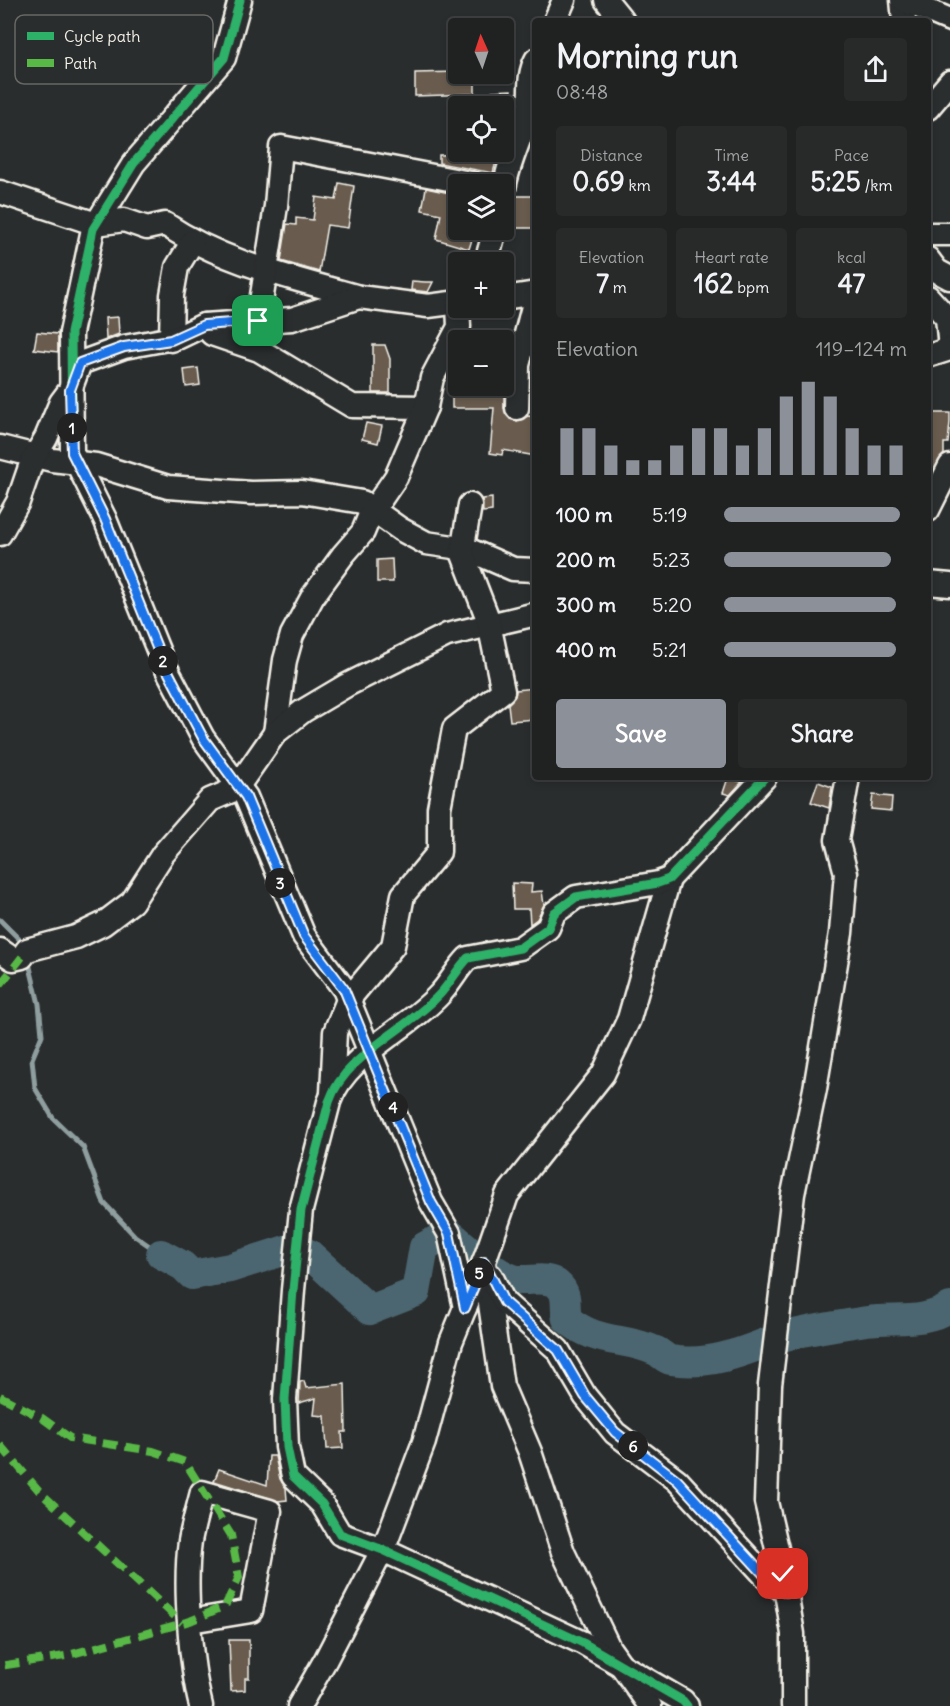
<!DOCTYPE html>
<html lang="en">
<head>
<meta charset="utf-8">
<style>
	:root { --surface:#202222; --page:#282a2a; --text:#f1f3f6; --muted:#a2a4a5; --line:#3d3f40; --accent:#8c9099 }
	body { margin:0; font-family:Delius,sans-serif; background:var(--page); color:var(--text); height:100vh; display:flex; flex-direction:column; font-size:22px; white-space:nowrap }
	* { box-sizing:border-box; margin:0 }
	p { font-size:20px; color:var(--muted) }
	.icon { flex:none; width:33px; height:33px; fill:none; stroke:currentColor; stroke-width:2; stroke-linecap:round; stroke-linejoin:round }
	.map { position:relative; flex:1; overflow:hidden }
	.sheet { position:absolute; left:532px; top:18px; width:399px; height:762px; display:flex; flex-direction:column; background:var(--surface); border-radius:6px; box-shadow:0 3px 9px #0003,0 0 0 2px var(--line) }
	.sheet>* { flex:none }
	.needle { width:39px; rotate:357deg }
	.controls { position:absolute; left:448px; top:18px; display:grid; gap:12px }
	.controls a { display:grid; place-items:center; width:66px; height:66px; border-radius:6px; background:var(--surface); box-shadow:0 3px 9px #0003,0 0 0 2px var(--line); font-size:30px }
	.pin { position:absolute; display:grid; place-items:center; width:51px; height:51px; color:#fff; margin:-26px; border-radius:12px; box-shadow:0 3px 9px #0006 }
	.km { position:absolute; width:30px; height:30px; margin:-15px; border-radius:50%; background:#222; color:#fff; font-size:16px; line-height:30px; text-align:center }
	.round { display:grid; place-items:center; flex:none; width:63px; height:63px; border-radius:6px; background:var(--page) }
	.overview { display:flex; align-items:center; justify-content:space-between; height:102px; padding:0 24px }
	h1 { font-size:33px; font-weight:700; line-height:45px }
	.figures { display:grid; grid-template-columns:repeat(3,1fr); gap:9px; height:102px; padding:6px 24px }
	.figures div { display:grid; align-content:center; border-radius:6px; background:var(--page); text-align:center }
	.figures b { font-size:26px; font-weight:700 }
	.figures small { font-size:16px; font-weight:400 }
	.figures p { font-size:16px }
	.chart { height:168px; padding:12px 24px }
	.chart p { display:flex; justify-content:space-between }
	.chart svg { width:100%; height:108px; margin-top:6px; stroke:var(--accent); stroke-width:6 }
	.button { display:flex; gap:12px; margin-top:auto; padding:12px 24px }
	.button a { flex:1; height:69px; border-radius:6px; background:var(--accent); color:#fff; font-size:24px; font-weight:700; line-height:69px; text-align:center }
	.button a+a { background:var(--page); color:var(--text) }
	ul { padding:0 24px; list-style:none; font-size:20px }
	li { display:grid; grid-template-columns:96px 72px 1fr; align-items:center; height:45px }
	li i { height:15px; border-radius:8px; background:var(--accent) }
	.map>svg:first-child { display:block }
	.lines { fill:none; stroke-linecap:round; stroke-linejoin:round }
	.stream { stroke:#8f9e9f; stroke-width:5 }
	.river { stroke:#4b666f; stroke-width:30 }
	.building { fill:#695c50; stroke:#f4f1e8; stroke-width:1.5 }
	.minor-casing { stroke:#f4f1e8; stroke-width:27 }
	.minor { stroke:#2a2d2e; stroke-width:22 }
	.quiet { stroke:#58b947; stroke-width:8; stroke-dasharray:15 8; stroke-linecap:butt }
	.cycleway-casing { stroke:#2a2d2e; stroke-width:13 }
	.cycleway { stroke:#2db169; stroke-width:9 }
	.route-casing { stroke:#fff; stroke-width:12 }
	.route { stroke:#1a73e8; stroke-width:8 }
	.key { fill:#2a2d2e; stroke:#676866; stroke-width:1.5 }
	.key-label { font-size:16px; fill:#f4f1e8 }
</style>
</head>
<body>
<div class="map">
<svg width="950" height="1706" viewBox="0 0 950 1706">
	<rect width="100%" height="100%" fill="#2a2d2e"/>
	<filter id="ink" filterUnits="userSpaceOnUse"><feTurbulence type="fractalNoise" baseFrequency=".0167" numOctaves="2"/><feDisplacementMap in="SourceGraphic" scale="12" xChannelSelector="R" yChannelSelector="G"/><feConvolveMatrix kernelMatrix="1 2 1 2 8 2 1 2 1" color-interpolation-filters="sRGB"/></filter>
	<g filter="url(#ink)">
		<g class="lines">
			<!-- stream -->
			<g class="stream">
				<polyline points="0,920 21,941 23,947"/>
				<polyline points="28,959 39,1004 42,1035 32,1059 35,1088 53,1118 83,1147 104,1203 135,1236 161,1254"/>
			</g>
			<!-- river -->
			<path class="river" d="M161,1254l22,12 9,9 38,-7 62,-20 17,6 61,56 46,-18 8,-45 25,-14c17,14 43,39 64,46 15,4 33,-5 45,6 11,9 6,22 9,34 30,26 57,17 89,32 5,2 9,8 15,9 36,6 70,-7 102,-20 24,-9 67,-15 94,-19 28,-4 58,3 83,-14"/>
		</g>
		<!-- building -->
		<g class="building">
			<polygon points="459,72 475,74 475,94 415,96 415,73"/>
			<polygon points="511,90 512,106 492,106 492,91"/>
			<polygon points="498,154 493,173 439,163 439,155"/>
			<polygon points="339,183 354,186 348,228 327,225 319,272 281,261 287,224 296,225 296,218 313,220 316,197 336,200"/>
			<polygon points="426,188 459,195 459,230 474,233 469,249 436,239 441,214 422,210"/>
			<polygon points="515,196 536,196 536,228 508,228 507,202"/>
			<polygon points="412,281 425,282 433,282 428,292 411,290"/>
			<polygon points="118,317 119,334 106,339 105,318"/>
			<polygon points="37,332 58,334 58,352 34,349"/>
			<polygon points="373,345 385,345 390,359 390,393 373,393"/>
			<polygon points="198,368 200,385 186,387 184,370"/>
			<polygon points="452,386 504,386 504,408 510,419 517,421 528,416 536,417 536,456 503,450 502,455 490,453 494,408 452,408"/>
			<polygon points="931,413 950,413 950,422 948,443 944,443 944,454 928,479 928,428 932,428"/>
			<polygon points="366,423 382,426 378,443 362,439"/>
			<polygon points="492,498 492,511 483,512 482,499"/>
			<polygon points="392,559 393,582 377,582 377,560"/>
			<polygon points="536,688 536,719 510,721 508,704 515,696 516,690"/>
			<polygon points="728,778 742,782 730,795 723,793"/>
			<polygon points="818,782 832,787 829,808 811,802"/>
			<polygon points="873,795 892,797 891,811 871,809"/>
			<polygon points="512,883 532,884 531,892 542,891 544,905 537,919 530,924 529,909 513,909"/>
			<polygon points="304,1381 306,1388 345,1384 346,1432 342,1432 343,1448 327,1449 325,1416 314,1415 316,1398 299,1403 300,1382"/>
			<polygon points="269,1456 275,1456 280,1479 286,1488 287,1500 278,1501 214,1481 219,1469 267,1485"/>
			<polygon points="229,1640 249,1640 249,1678 245,1678 245,1690 231,1691"/>
		</g>
		<g class="lines">
			<defs>
				<g id="minor">
					<polyline points="240,0 224,58 134,163 93,229 71,333 72,453 105,519 162,660 203,738 246,797 304,936 344,989 431,1202 449,1233 465,1308"/>
					<polyline points="606,0 623,21"/>
					<polyline points="902,0 904,21"/>
					<polyline points="903,0 950,20"/>
					<polyline points="555,21 564,0"/>
					<polyline points="928,108 950,82"/>
					<path d="M504,189c4,-26 16,-48 23,-73 6,-19 -1,-37 9,-56"/>
					<path d="M0,192l96,32 28,-4 23,8 18,-4c58,39 128,54 194,73"/>
					<polyline points="928,234 950,234"/>
					<polyline points="928,259 937,271 950,278"/>
					<polyline points="486,262 495,230"/>
					<polyline points="928,297 947,318 950,348"/>
					<polyline points="504,298 536,293"/>
					<polyline points="258,321 276,206 281,147 475,184"/>
					<polyline points="204,325 212,334 259,350 352,406 426,407"/>
					<polyline points="171,340 172,295 177,267 193,241"/>
					<polyline points="928,356 950,349"/>
					<polyline points="517,408 518,365 536,295"/>
					<polyline points="0,447 52,460 96,465 168,487 251,493 302,492 362,502 400,529 426,543 467,549 513,569 536,570"/>
					<polyline points="928,510 950,466"/>
					<polyline points="0,534 18,502 32,461 46,438 61,402 70,390 80,363 124,347 179,337 204,325 292,319 359,297 428,306 459,302"/>
					<polyline points="928,583 950,585"/>
					<polyline points="275,733 285,660 292,635 313,596 343,555 363,532 370,515 396,477 426,407 432,378 459,327 458,303"/>
					<polyline points="0,950 13,959 22,957 27,950 76,937 103,924 132,902 163,854 210,800 236,789 275,733 303,711 347,685 447,635 536,614"/>
					<polyline points="332,1093 335,1032 348,1000 393,946 403,895 439,852 439,808 454,729 503,691 488,619 462,552 470,505"/>
					<polyline points="484,1263 502,1386 530,1452 563,1552 609,1648 650,1706"/>
					<polyline points="491,1276 504,1302 558,1350 585,1396 615,1433 677,1480 769,1580 786,1592"/>
					<path d="M190,1621l61,-10 19,-100 -68,-19c-4,16 -9,33 -12,49 -6,45 0,122 11,165"/>
					<polyline points="299,1706 326,1659 385,1545 424,1442 451,1342 486,1256 507,1195 603,1074 629,1019 669,879"/>
					<path d="M687,1706l-4,-5 -100,-58 -200,-93 -43,-16 -18,-30 -29,-28 -6,-29 -2,-48 8,-109 8,-80 28,-108c16,-47 78,-72 110,-107 11,-11 18,-26 29,-37l52,-10 28,-20 6,-15 22,-16 82,-14 11,-4 96,-102"/>
					<polyline points="793,1706 793,1634 783,1574 766,1502 770,1385 793,1194 815,1089 841,933 846,873 837,840 848,777"/>
				</g>
			</defs>
			<!-- minor casing -->
			<use href="#minor" class="minor-casing"/>
			<!-- minor -->
			<use href="#minor" class="minor"/>
			<!-- quiet -->
			<g class="quiet">
				<polyline points="0,985 22,957"/>
				<polyline points="0,1396 42,1418 70,1438 153,1451 185,1462 231,1535 239,1577 225,1606 190,1621 65,1656 0,1666"/>
				<polyline points="0,1445 41,1493 182,1623"/>
			</g>
			<defs>
				<g id="cycleway">
					<polyline points="240,0 224,58 134,163 93,229 71,333 72,453 105,519 162,660 203,738 246,797 304,936 344,989 431,1202 449,1233 465,1308"/>
					<path d="M687,1706l-4,-5 -100,-58 -200,-93 -43,-16 -18,-30 -29,-28 -6,-29 -2,-48 8,-109 8,-80 28,-108c16,-47 78,-72 110,-107 11,-11 18,-26 29,-37l52,-10 28,-20 6,-15 22,-16 82,-14 11,-4 96,-102"/>
				</g>
			</defs>
			<!-- cycleway casing -->
			<use href="#cycleway" class="cycleway-casing"/>
			<!-- cycleway -->
			<use href="#cycleway" class="cycleway"/>
		</g>
	</g>
	<g class="lines" filter="url(#ink)">
		<defs>
			<polyline id="route" points="258,321 204,325 171,340 124,347 80,363 70,390 72,453 105,519 162,660 203,738 246,797 304,936 344,989 431,1202 449,1233 465,1308 484,1262 504,1302 558,1350 585,1396 615,1432 677,1480 769,1580 786,1592 783,1574"/>
		</defs>
		<!-- route casing -->
		<use href="#route" class="route-casing"/>
		<!-- route -->
		<use href="#route" class="route"/>
	</g>
	<!-- legend -->
	<rect x="15" y="15" width="198" height="69" rx="9" class="key"/>
	<rect x="27" y="32" width="27" height="8" fill="#2db169"/>
	<rect x="27" y="59" width="27" height="8" fill="#58b947"/>
	<g class="key-label">
		<text x="64" y="42">Cycle path</text>
		<text x="64" y="69">Path</text>
	</g>
</svg>
<div class="controls">
<a><svg class="needle" viewBox="-14 -14 28 28"><path d="M0-13l5 13h-10z" fill="#e53935"/><path d="M0 13l5-13h-10z" fill="#a2a4a5"/></svg></a>
<a><svg class="icon" aria-label="locate" viewBox="0 0 24 24"><circle cx="12" cy="12" r="6"/><path d="M12 2v4M12 18v4M2 12h4M18 12h4"/></svg></a>
<a><svg class="icon" aria-label="layers" viewBox="0 0 24 24"><path d="M12 4l9 5-9 5-9-5zM3 14l9 5 9-5"/></svg></a>
<a>+</a>
<a>−</a>
</div>
<div class="pin" style="left:258px;top:321px;background:#1e9e55"><svg class="icon" aria-label="arrive" viewBox="0 0 24 24"><path d="M6 21V4h12l-3 4 3 4H6"/></svg></div>
<div class="pin" style="left:783px;top:1574px;background:#d93025"><svg class="icon" aria-label="check" viewBox="0 0 24 24"><path d="M5 12l5 5 9-10"/></svg></div>
<b class="km" style="left:72px;top:428px">1</b>
<b class="km" style="left:163px;top:661px">2</b>
<b class="km" style="left:280px;top:883px">3</b>
<b class="km" style="left:393px;top:1107px">4</b>
<b class="km" style="left:479px;top:1273px">5</b>
<b class="km" style="left:633px;top:1446px">6</b>
<section class="sheet">
<div class="overview"><div><h1>Morning run</h1><p>08:48</p></div><a class="round"><svg class="icon" aria-label="share" viewBox="0 0 24 24"><path d="M12 15V3M7 8l5-5 5 5M5 13v7h14v-7"/></svg></a></div>
<div class="figures">
<div><p>Distance</p><b>0.69<small> km</small></b></div>
<div><p>Time</p><b>3:44</b></div>
<div><p>Pace</p><b>5:25<small> /km</small></b></div>
</div>
<div class="figures">
<div><p>Elevation</p><b>7<small> m</small></b></div>
<div><p>Heart rate</p><b>162<small> bpm</small></b></div>
<div><p>kcal</p><b>47</b></div>
</div>
<div class="chart"><p><span>Elevation</span>119–124 m</p>
<svg viewBox="0 0 160 44" preserveAspectRatio="none"><path d="M5 44V25M15 44V25M25 44V32M35 44V38M45 44V38M55 44V32M65 44V25M75 44V25M85 44V32M95 44V25M105 44V12M115 44V6M125 44V12M135 44V25M145 44V32M155 44V32"/></svg>
</div>
<ul>
<li><b>100 m</b>5:19<i style="width:96%"></i></li>
<li><b>200 m</b>5:23<i style="width:91%"></i></li>
<li><b>300 m</b>5:20<i style="width:94%"></i></li>
<li><b>400 m</b>5:21<i style="width:94%"></i></li>
</ul>
<div class="button"><a>Save</a><a>Share</a></div>
</section>
</div>
</body>
</html>
